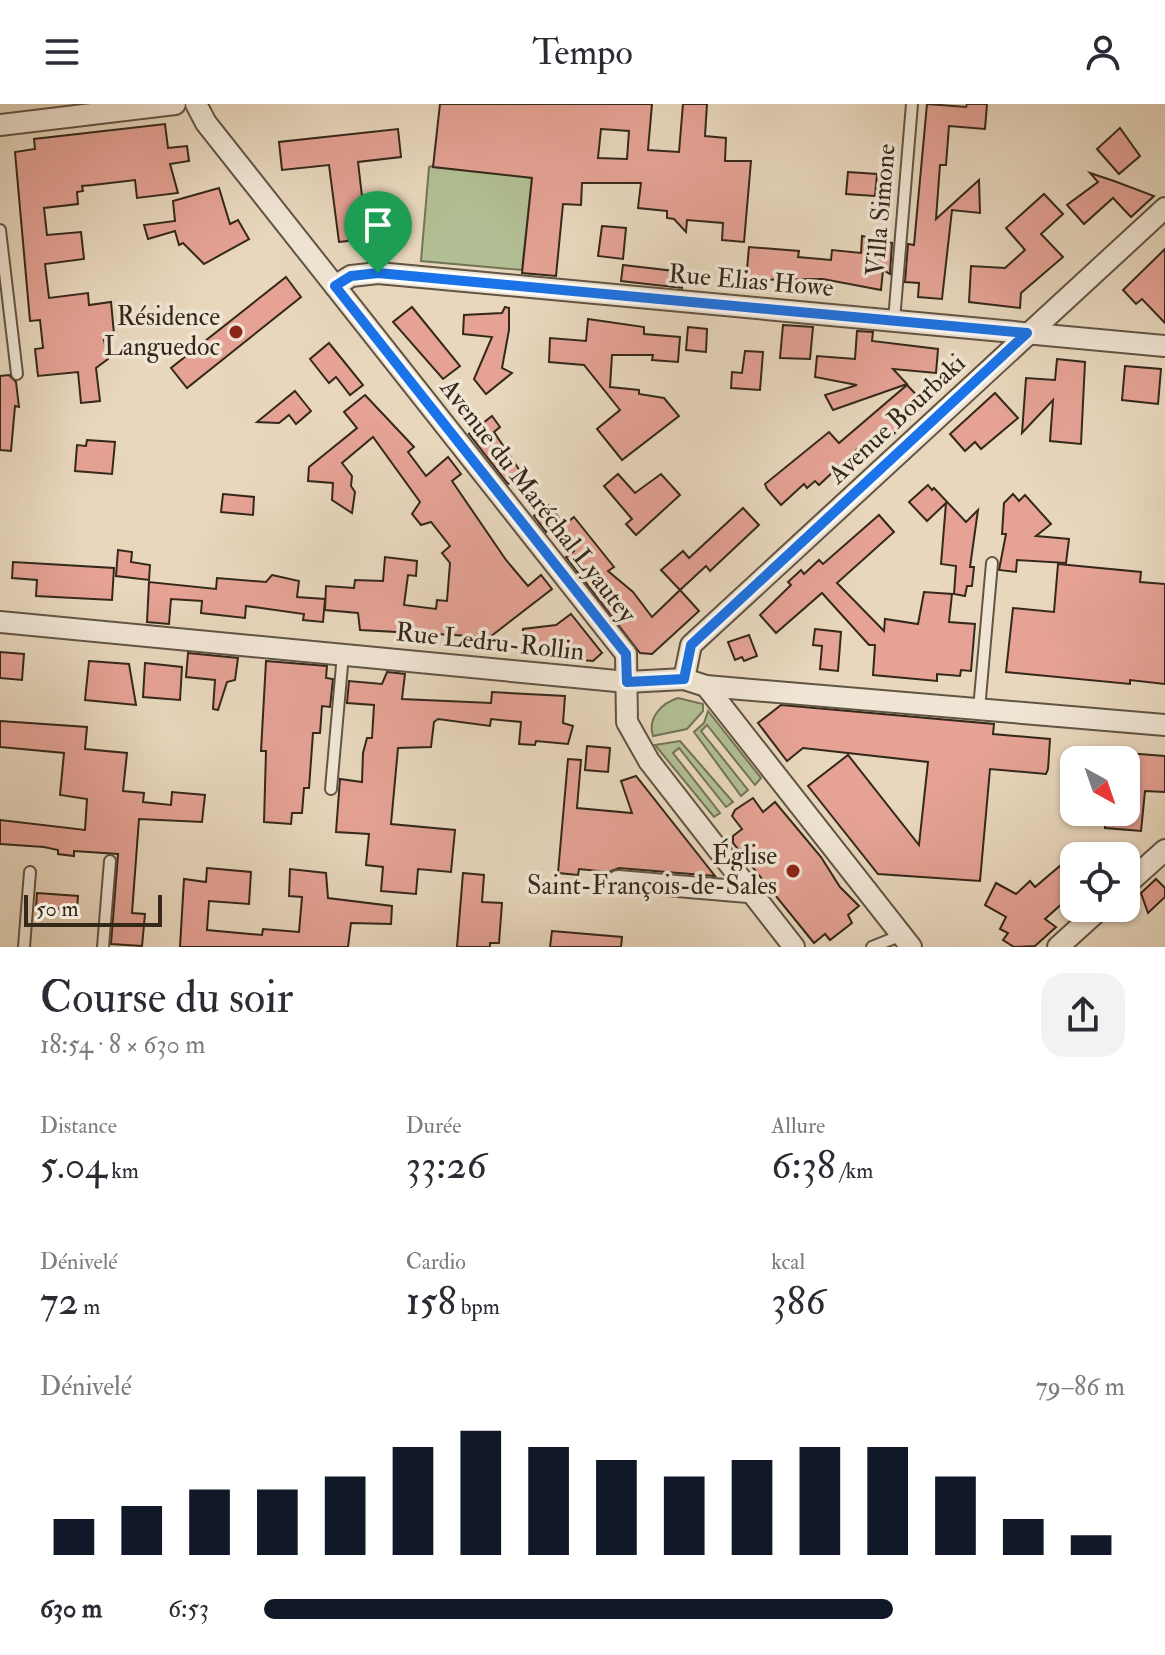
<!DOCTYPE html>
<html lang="fr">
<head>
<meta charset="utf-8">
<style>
	:root { --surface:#fff; --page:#f2f2f3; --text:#2b2b33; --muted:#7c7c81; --accent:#111827 }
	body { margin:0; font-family:"IM FELL Double Pica",serif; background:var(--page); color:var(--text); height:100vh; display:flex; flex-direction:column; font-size:30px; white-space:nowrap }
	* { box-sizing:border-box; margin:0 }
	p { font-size:26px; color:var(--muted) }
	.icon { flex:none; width:44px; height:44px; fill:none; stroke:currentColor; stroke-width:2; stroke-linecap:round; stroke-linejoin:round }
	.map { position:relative; height:843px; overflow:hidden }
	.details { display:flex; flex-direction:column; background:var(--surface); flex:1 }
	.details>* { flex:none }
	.needle { width:52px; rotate:140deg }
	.tools { position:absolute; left:1060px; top:642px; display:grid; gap:16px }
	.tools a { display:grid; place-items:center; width:80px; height:80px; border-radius:16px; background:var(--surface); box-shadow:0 2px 6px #0004; font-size:40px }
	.scale { position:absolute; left:24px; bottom:20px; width:138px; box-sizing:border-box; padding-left:8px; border:4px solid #34281a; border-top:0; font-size:22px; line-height:28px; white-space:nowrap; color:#34281a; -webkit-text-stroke:6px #f0e5d4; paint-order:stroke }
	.pin { position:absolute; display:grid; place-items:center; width:68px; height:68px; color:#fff; margin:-82px -34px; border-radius:50% 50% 50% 0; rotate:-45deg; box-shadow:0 0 8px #0007 }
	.pin .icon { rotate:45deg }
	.round { display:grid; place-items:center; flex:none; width:84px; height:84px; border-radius:24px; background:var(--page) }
	.head { display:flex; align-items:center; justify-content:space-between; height:136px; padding:0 40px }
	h1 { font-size:44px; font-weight:600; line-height:60px }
	.metrics { display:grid; grid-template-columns:repeat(3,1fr); gap:12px; height:136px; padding:8px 40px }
	.metrics div { display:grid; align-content:center }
	.metrics b { font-size:40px; font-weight:600 }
	.metrics small { font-size:22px; font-weight:400 }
	.metrics p { font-size:22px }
	.chart { height:224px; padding:16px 40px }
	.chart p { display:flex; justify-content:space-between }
	.chart svg { width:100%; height:144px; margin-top:8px; stroke:var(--accent); stroke-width:6 }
	ul { padding:0 40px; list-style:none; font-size:26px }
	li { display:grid; grid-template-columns:128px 96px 1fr; align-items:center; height:60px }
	li i { height:20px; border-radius:10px; background:var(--accent) }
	header { display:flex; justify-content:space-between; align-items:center; height:104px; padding:0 40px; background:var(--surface); font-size:36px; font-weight:600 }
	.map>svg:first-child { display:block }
	.green { fill:#b2bf94; stroke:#737457; stroke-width:2 }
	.building { fill:#e5a295; stroke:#34281a; stroke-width:2; fill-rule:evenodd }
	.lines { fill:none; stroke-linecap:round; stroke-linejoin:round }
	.lane-casing { stroke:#615443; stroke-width:14 }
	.street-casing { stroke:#615443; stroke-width:24 }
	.lane { stroke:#f0e5d4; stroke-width:10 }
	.street { stroke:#f0e5d4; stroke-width:20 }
	.route-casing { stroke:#fff; stroke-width:16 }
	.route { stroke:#1a73e8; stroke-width:10 }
	.poi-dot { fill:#8f2418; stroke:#f0e5d4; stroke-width:3 }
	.labels { text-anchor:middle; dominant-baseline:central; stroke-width:7; stroke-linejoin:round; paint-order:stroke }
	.street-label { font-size:26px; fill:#34281a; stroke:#f0e5d4 }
	.poi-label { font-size:26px; fill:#34281a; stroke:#f0e5d4; text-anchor:end }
</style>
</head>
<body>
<header><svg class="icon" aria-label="menu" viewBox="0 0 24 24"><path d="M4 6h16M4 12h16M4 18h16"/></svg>Tempo<svg class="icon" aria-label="person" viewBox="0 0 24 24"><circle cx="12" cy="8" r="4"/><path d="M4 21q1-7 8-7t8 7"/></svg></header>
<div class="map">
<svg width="1165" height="843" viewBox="0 0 1165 843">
	<rect width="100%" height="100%" fill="#e8d7bd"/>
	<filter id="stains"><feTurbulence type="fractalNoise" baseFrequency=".0025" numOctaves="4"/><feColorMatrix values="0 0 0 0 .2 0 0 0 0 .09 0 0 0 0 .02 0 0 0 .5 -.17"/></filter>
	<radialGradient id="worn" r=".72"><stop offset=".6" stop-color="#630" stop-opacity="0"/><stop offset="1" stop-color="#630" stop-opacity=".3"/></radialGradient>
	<!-- green -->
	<g class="green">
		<polygon points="537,27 522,166 421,157 429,63"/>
		<path d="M678,594l25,6v7l-16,18 -34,7c-6,-17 8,-33 25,-38z"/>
		<polygon points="708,607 761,674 755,681 707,621 701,627 748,686 741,692 694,628 704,619"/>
		<polygon points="680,637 733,698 726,703 679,644 673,649 720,709 714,713 655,641"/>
	</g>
	<!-- building -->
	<g class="building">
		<path d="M440,0h212l-4,46 31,2 4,-48h24l-2,32 21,2 -1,23h26l-7,81 -22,-2 1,-17 -36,-3 -1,12 -12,-13 -7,-1v-7l-29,-3 3,-25h-59l-1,22 -18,-1 -7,72 -34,-3 10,-95 -99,-11zM601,25l28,2 -2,28 -29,-1z"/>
		<polygon points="927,0 966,3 967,0 987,0 985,25 949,22 946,61 940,61 936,115 979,76 980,109 952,106 942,195 918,193 919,179 905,178 908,140 914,141"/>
		<polygon points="165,20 168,44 187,42 189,57 170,60 178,89 137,94 135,76 93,81 82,82 83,87 77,88 78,100 44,104 47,131 81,128 84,155 45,160 49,194 88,189 89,201 111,198 114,230 103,231 108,255 96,264 100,297 81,299 78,268 38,272 35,245 43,244 40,216 30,217 15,48 35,45 34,35"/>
		<polygon points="1120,24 1140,52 1119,70 1097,45"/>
		<polygon points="398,25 401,53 358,58 367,135 339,138 329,61 282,66 279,38"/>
		<polygon points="848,68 877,70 875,92 846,90"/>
		<polygon points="1090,69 1114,77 1154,92 1131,113 1113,94 1084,120 1067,101 1098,78"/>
		<polygon points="219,84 230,120 238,116 249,135 204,160 183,139 179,141 175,127 148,135 144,121 175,117 173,97"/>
		<polygon points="1044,90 1063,110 1041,130 1063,153 1021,189 1020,204 969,198 971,162 1005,164 1025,146 1006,124"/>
		<polygon points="602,122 626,124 623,155 598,152"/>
		<polygon points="862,132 892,139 890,170 883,166 881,186 823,175 746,176 749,143 799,147 798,153 831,156 832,146 861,149"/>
		<polygon points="1165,145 1165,219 1142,195 1136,200 1123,186"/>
		<polygon points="623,161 683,168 682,184 621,177"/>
		<polygon points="286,173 301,193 187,284 171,264"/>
		<polygon points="412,203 460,262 443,275 393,218"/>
		<polygon points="505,203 509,204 509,226 502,264 512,269 486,290 474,275 492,233 463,230 464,211 502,209"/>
		<polygon points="588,215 644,223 644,230 680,233 678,258 652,256 653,251 612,251 610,283 639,286 639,290 664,294 679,312 622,356 597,325 620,306 584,261 549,258 550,234 586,237"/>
		<polygon points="783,221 813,223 810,255 780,254"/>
		<polygon points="688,223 707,225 706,248 686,246"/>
		<polygon points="857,227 873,228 872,237 938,245 936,269 893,265 907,280 833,306 825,291 857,281 815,273 817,252 855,255"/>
		<polygon points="329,239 363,281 350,291 336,273 329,279 310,255"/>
		<polygon points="745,247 763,248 760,286 731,284 732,268 742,269"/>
		<polygon points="1057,255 1085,258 1081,340 1050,337 1053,296 1022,329 1026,274 1055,276"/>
		<polygon points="1125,262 1161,265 1158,300 1122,296"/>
		<polygon points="9,271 16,278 19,303 15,302 11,347 0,346 0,272"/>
		<polygon points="907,281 925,300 879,344 873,348 864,339 819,381 815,377 807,384 804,380 781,401 767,385 765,380 829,328 839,339"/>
		<polygon points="295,287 311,307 296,320 289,311 279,319 257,318"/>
		<polygon points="995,289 1018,314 981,345 975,338 965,347 950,330"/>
		<polygon points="365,291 414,343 408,348 426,372 448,353 461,370 452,377 506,456 528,482 541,471 552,485 490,533 360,526 358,509 325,506 326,482 354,484 355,476 383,477 385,453 417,457 416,472 408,471 404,501 436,505 437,496 447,497 450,459 442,449 450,442 431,418 421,421 412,410 420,398 373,333 342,359 352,372 351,382 355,388 352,409 332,396 333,379 308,377 309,363 357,324 344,308"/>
		<polygon points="492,312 500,323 494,328 522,370 508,380 469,330"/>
		<polygon points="87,336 115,338 112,370 75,367 77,341 86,342"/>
		<polygon points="618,370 635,389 661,370 680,391 636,431 626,420 632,415 604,382"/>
		<polygon points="928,381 932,386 934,384 966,418 978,406 970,463 974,463 972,482 967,482 965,492 954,490 956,462 941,460 946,399 927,417 909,398"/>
		<polygon points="223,390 254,393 253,411 221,408"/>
		<polygon points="1013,390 1019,397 1025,391 1051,420 1036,432 1069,435 1066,459 1017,456 1016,468 999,466 1006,430 1002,430 1004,399"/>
		<polygon points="548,401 561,416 546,428 534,412"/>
		<polygon points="743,404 759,421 710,467 706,462 680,486 661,466 683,447 689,454"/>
		<polygon points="879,411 894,428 837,479 884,527 885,515 918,520 924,488 952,490 949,518 975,520 971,567 961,566 960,572 937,570 937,577 873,571 875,541 869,541 822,489 776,529 760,511 791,481 788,478 801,466 804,470 819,456 823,460"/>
		<polygon points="574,413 614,463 608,467 633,488 652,513 680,486 699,507 652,550 640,549 566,453 574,447 558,426"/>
		<polygon points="118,446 132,448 131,458 150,461 149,476 116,472"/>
		<polygon points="13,458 114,464 112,496 36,492 37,476 12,474"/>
		<polygon points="1058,460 1141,468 1140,478 1165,480 1165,580 1130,576 1130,580 1006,568 1013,504 1054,508"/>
		<polygon points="272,471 299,477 297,493 325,495 323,518 303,516 304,510 246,502 245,514 201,509 202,497 171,495 169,520 147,518 149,478 216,485 217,474 266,478"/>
		<polygon points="571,510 602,549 593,557 521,551 523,525 556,521"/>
		<polygon points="815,525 841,528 838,567 820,565 822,542 813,541"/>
		<polygon points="749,531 757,552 744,557 742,553 735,556 728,538"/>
		<polygon points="0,548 24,550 22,576 0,574"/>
		<polygon points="188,549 238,554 235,576 227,578 218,606 213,605 215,576 186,573"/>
		<polygon points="89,557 129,560 136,601 85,596"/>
		<polygon points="266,557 327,562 326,574 333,575 330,603 322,602 320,629 313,629 309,684 304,684 302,709 292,709 291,720 264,718 266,647 261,647"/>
		<polygon points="145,559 182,563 180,596 143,593"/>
		<polygon points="387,568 405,570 402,595 491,599 492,588 565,592 563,619 573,622 568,640 536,637 535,641 519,640 521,618 491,615 490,622 438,615 434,618 431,643 398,644 391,720 455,726 451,768 418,765 416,790 381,787 383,763 366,761 369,730 336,728 340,675 362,678 363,649 367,634 372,634 374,601 347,599 349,577 382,580"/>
		<polygon points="781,601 994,620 993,630 1050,635 1048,665 1046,670 990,665 980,777 878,770 808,682 848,651 919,741 928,658 803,644 787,657 758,619"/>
		<polygon points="0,617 87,623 85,645 127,649 123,687 144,689 143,698 171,701 172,688 205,691 202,718 139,715 132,809 145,810 142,842 111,840 118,750 74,747 74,752 58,750 58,746 44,743 0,740 0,716 85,726 87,695 60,691 64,649 0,643"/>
		<polygon points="587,642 610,644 608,668 585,666"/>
		<polygon points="1126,649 1165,652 1165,688 1145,687 1141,727 1105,724 1106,708 1126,708 1126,679 1131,677 1126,677"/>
		<polygon points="568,655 581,656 577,704 632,709 621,677 636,672 715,772 619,764 609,768 579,765 578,771 558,769"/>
		<polygon points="753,694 763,708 775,698 821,753 840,783 859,802 848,811 852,819 830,836 825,830 814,839 733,739 733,732 742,725 732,712 735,706"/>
		<polygon points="1074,750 1074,789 1045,815 1056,823 1035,842 1014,843 1003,836 1008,829 1000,825 1006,813 985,801 996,779 1016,790 1030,777 1035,783"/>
		<polygon points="207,764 251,768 249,800 209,797 207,826 262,831 263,825 299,828 302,793 289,792 290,765 326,769 328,794 392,802 391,820 351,819 348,843 180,843 184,775 206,778"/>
		<polygon points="463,769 484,771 482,798 502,799 499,839 490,839 490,843 457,843"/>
		<polygon points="1156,775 1165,784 1165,793 1148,809 1141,789"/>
		<polygon points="37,789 78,792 77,806 36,803"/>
		<polygon points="552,827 622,833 621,843 550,843"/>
	</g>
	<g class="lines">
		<defs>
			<g id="lane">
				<polyline points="0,126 17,270"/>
				<polyline points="894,216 912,0"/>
				<polyline points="979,605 992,459"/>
				<polyline points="331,685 343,550"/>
				<polyline points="24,843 30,768"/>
				<polyline points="103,843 110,757"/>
				<polyline points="872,843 902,831"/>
			</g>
			<g id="street">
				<polyline points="196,0 206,19 626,550 627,618 649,657 794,843"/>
				<polyline points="0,21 175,0"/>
				<polyline points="335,182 351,172 378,169 1165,242"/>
				<polyline points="0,518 627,578 684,575 706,582 1165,621"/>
				<polyline points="684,575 691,541 1165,104"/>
				<polyline points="706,582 911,843"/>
				<polyline points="618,777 748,788"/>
				<polyline points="1126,781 1165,746"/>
				<polyline points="1058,843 1101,804"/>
			</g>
		</defs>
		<!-- lane casing -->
		<use href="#lane" class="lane-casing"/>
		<!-- street casing -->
		<use href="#street" class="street-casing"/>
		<!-- lane -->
		<use href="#lane" class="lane"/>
		<!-- street -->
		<use href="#street" class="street"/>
	</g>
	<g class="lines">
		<defs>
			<polygon id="route" points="378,169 1027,229 691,541 684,575 627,578 626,550 335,182 351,172"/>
		</defs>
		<!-- route casing -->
		<use href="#route" class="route-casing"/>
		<!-- route -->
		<use href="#route" class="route"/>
	</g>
	<!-- markers -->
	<g class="poi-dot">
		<circle cx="236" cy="228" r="8"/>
		<circle cx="793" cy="767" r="8"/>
	</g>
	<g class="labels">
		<!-- street labels -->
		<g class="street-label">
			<text transform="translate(881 106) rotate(-85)">Villa Simone</text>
			<text transform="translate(751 177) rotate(5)">Rue Elias Howe</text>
			<text transform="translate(897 315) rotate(-43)">Avenue Bourbaki</text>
			<text transform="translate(538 397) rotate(52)">Avenue du Maréchal Lyautey</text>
			<text transform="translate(490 538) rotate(6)">Rue Ledru-Rollin</text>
		</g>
		<!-- poi labels -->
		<g class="poi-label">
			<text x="220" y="213">Résidence<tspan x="220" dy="30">Languedoc</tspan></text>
			<text x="777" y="752">Église<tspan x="777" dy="30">Saint-François-de-Sales</tspan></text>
		</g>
	</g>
	<rect width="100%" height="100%" filter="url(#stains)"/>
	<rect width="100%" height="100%" fill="url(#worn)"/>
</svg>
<div class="tools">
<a><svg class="needle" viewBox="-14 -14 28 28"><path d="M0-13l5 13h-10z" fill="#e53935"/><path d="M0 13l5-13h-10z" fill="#7c7c81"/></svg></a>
<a><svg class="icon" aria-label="locate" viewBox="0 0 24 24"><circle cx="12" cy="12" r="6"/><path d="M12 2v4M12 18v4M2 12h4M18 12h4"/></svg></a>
</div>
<div class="scale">50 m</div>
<div class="pin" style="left:378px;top:169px;background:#1e9e55"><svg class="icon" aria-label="arrive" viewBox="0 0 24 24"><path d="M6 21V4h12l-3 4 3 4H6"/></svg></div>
</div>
<section class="details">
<div class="head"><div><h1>Course du soir</h1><p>18:54 · 8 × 630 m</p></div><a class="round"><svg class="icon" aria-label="share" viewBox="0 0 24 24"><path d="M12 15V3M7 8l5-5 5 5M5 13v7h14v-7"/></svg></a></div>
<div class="metrics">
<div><p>Distance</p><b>5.04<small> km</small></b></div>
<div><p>Durée</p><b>33:26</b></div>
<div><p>Allure</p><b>6:38<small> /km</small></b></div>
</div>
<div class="metrics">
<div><p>Dénivelé</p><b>72<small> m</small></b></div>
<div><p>Cardio</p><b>158<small> bpm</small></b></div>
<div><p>kcal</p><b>386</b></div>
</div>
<div class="chart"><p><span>Dénivelé</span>79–86 m</p>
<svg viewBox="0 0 160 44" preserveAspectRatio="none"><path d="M5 44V33M15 44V29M25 44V24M35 44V24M45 44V20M55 44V11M65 44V6M75 44V11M85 44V15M95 44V20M105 44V15M115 44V11M125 44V11M135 44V20M145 44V33M155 44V38"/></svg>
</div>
<ul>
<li><b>630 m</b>6:53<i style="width:73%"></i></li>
</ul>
</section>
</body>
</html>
